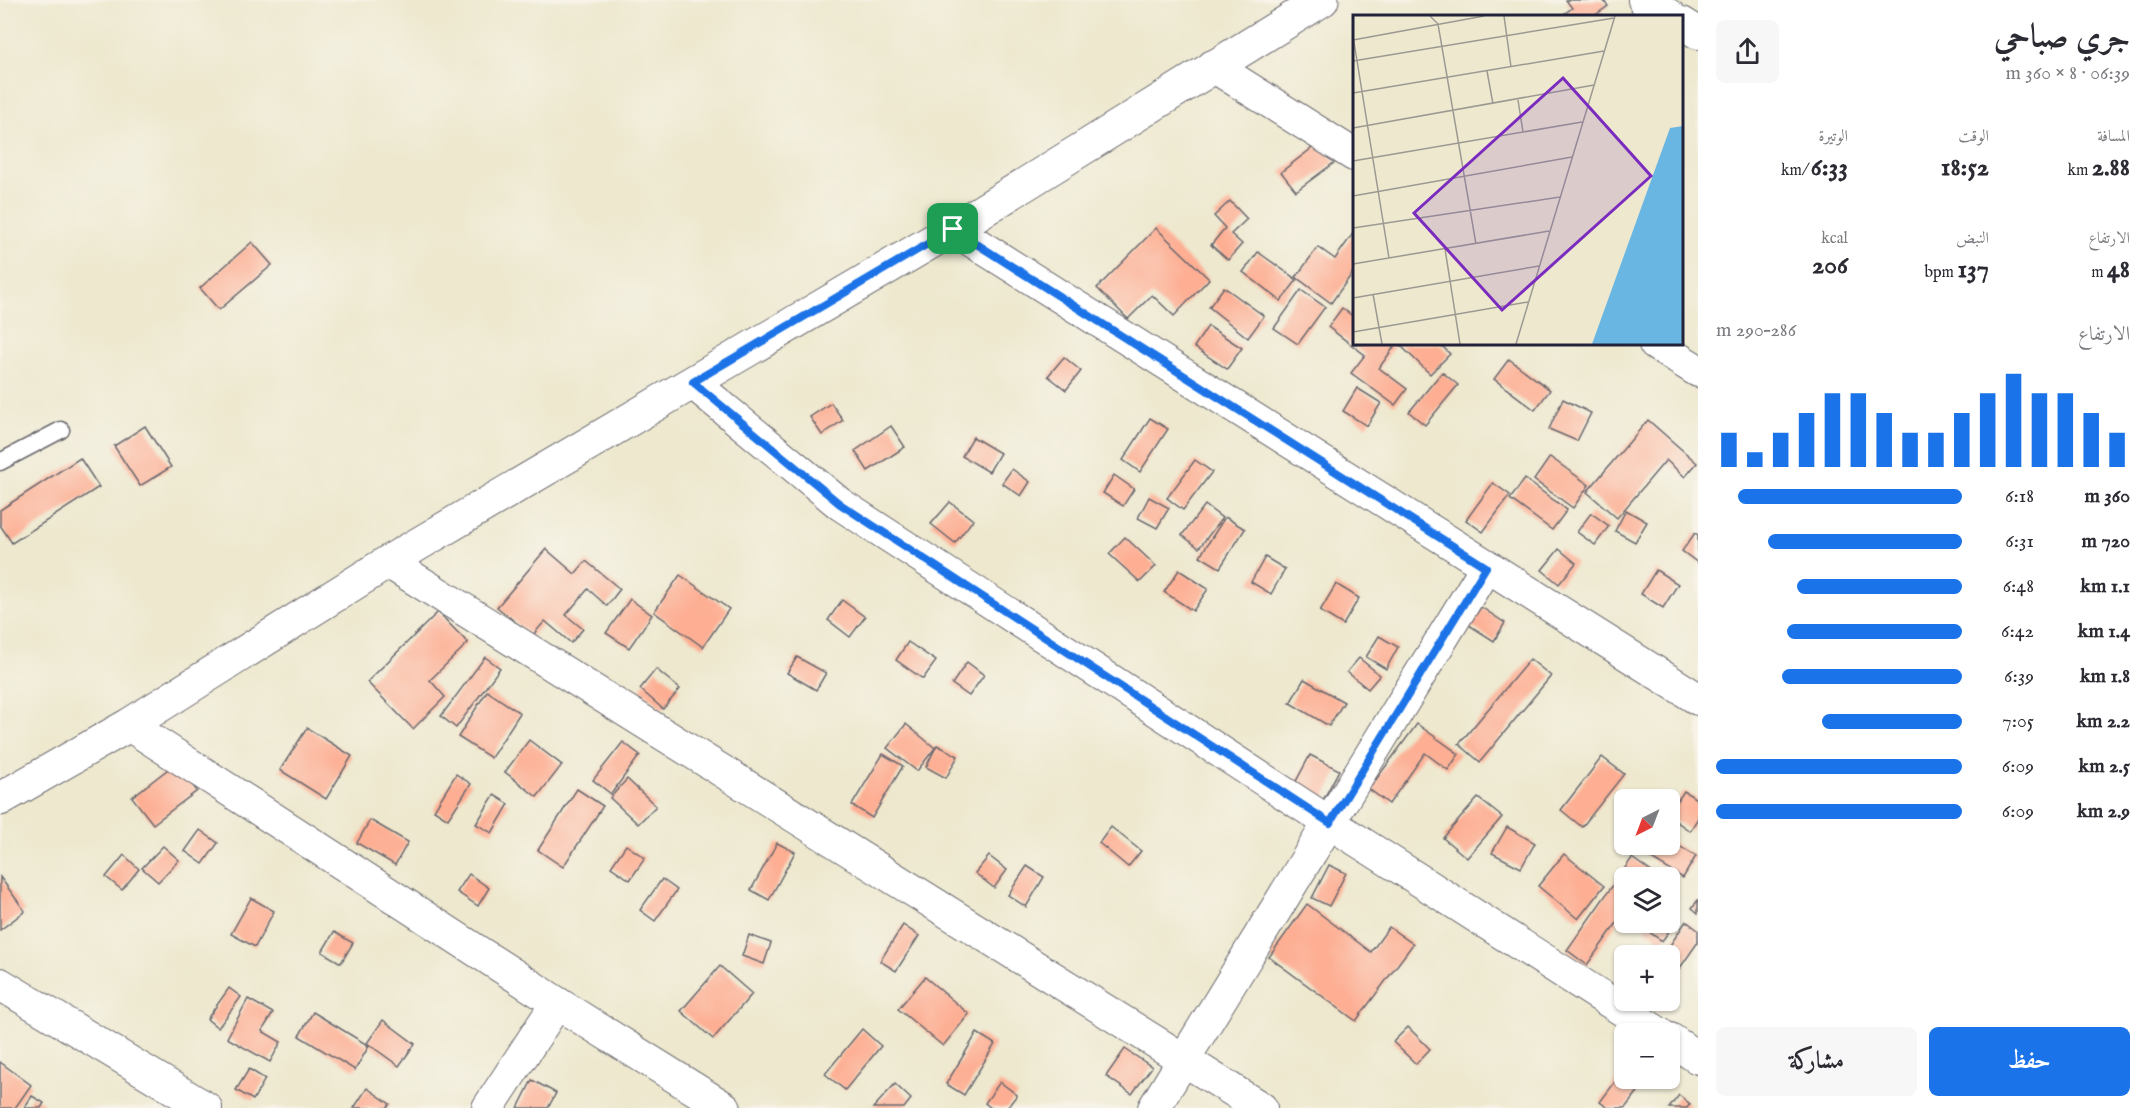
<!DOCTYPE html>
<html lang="ar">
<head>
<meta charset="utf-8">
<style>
	:root { --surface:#fff; --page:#f7f7f7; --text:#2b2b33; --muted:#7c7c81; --accent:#1a73e8 }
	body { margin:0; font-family:"IM FELL English",Amiri,serif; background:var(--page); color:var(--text); direction:rtl; height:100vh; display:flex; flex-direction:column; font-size:22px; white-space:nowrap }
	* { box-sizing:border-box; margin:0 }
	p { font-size:20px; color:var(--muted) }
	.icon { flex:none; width:33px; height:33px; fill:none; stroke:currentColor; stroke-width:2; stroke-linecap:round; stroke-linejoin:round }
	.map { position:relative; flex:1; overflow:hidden; direction:ltr }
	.drawer { display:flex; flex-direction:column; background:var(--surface); width:450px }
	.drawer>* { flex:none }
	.needle { width:39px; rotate:222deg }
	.buttons { position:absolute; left:1614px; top:789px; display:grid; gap:12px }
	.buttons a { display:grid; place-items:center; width:66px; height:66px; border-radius:9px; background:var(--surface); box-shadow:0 2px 4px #0004; font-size:30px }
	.pin { position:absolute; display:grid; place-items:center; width:51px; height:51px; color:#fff; margin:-26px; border-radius:12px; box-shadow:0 3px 9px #0006 }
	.round { display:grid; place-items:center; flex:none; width:63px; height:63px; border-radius:9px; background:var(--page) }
	.summary { display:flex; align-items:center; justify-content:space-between; height:102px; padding:0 18px }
	h1 { font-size:33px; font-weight:700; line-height:45px }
	.metrics { display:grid; grid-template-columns:repeat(3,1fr); gap:9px; height:102px; padding:6px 18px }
	.metrics div { display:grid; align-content:center }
	.metrics b { font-size:26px; font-weight:700 }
	.metrics small { font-size:16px; font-weight:400 }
	.metrics p { font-size:16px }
	.chart { height:168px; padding:12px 18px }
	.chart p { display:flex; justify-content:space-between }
	.chart svg { width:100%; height:108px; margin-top:6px; stroke:var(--accent); stroke-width:6 }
	.primary-button { display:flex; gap:12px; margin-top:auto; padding:12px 18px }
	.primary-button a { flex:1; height:69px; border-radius:9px; background:var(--accent); color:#fff; font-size:24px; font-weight:700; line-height:69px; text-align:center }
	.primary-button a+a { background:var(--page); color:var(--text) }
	ul { padding:0 18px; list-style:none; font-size:20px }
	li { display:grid; grid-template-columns:96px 72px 1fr; align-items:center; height:45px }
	li i { height:15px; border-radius:8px; background:var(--accent) }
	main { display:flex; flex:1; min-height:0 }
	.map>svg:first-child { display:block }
	.building { fill:#fdae93 }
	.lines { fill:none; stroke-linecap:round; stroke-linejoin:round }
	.lane-casing { stroke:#69676e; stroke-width:19 }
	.street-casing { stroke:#69676e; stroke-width:34 }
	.secondary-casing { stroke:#69676e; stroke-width:35 }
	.lane { stroke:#fff; stroke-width:16 }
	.street { stroke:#fff; stroke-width:32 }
	.secondary { stroke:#fff; stroke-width:33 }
	.route-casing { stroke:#fff; stroke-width:12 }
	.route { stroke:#1a73e8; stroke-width:8 }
	.inset-road { fill:none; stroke:#9c9993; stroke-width:1.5 }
	.view { fill:#7b2cbf; fill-opacity:0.15; stroke:#7b2cbf; stroke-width:3 }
	.inset-edge { fill:none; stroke:#22223b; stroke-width:3 }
</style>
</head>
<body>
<main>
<section class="drawer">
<div class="summary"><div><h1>جري صباحي</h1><p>06:39 · 8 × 360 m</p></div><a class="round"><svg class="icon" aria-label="share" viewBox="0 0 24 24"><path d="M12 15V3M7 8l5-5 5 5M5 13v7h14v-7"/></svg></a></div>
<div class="metrics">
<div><p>المسافة</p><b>2.88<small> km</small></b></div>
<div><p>الوقت</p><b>18:52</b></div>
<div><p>الوتيرة</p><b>6:33<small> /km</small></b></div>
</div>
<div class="metrics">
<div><p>الارتفاع</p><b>48<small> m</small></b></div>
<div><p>النبض</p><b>137<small> bpm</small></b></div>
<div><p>kcal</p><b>206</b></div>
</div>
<div class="chart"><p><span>الارتفاع</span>286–290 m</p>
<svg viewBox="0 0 160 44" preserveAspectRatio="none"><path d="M5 44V30M15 44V38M25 44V30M35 44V22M45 44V14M55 44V14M65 44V22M75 44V30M85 44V30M95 44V22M105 44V14M115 44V6M125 44V14M135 44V14M145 44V22M155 44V30"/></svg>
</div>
<ul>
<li><b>360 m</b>6:18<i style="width:91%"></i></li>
<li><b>720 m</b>6:31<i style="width:79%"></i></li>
<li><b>1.1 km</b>6:48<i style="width:67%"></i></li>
<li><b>1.4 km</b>6:42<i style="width:71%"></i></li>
<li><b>1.8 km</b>6:39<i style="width:73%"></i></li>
<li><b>2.2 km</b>7:05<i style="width:57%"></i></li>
<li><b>2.5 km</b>6:09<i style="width:100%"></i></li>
<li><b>2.9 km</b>6:09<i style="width:100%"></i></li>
</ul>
<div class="primary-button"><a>حفظ</a><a>مشاركة</a></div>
</section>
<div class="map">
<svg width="1698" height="1108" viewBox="0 0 1698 1108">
	<rect width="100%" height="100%" fill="#f7f3e8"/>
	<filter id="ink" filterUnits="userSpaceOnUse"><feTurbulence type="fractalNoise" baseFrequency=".0167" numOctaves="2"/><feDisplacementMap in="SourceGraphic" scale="12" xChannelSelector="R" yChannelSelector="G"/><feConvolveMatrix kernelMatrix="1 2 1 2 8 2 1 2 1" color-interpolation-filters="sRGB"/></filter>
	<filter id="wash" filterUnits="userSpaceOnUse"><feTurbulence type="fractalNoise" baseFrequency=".008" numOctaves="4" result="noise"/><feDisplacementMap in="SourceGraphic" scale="24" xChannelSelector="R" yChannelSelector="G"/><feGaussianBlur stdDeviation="1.35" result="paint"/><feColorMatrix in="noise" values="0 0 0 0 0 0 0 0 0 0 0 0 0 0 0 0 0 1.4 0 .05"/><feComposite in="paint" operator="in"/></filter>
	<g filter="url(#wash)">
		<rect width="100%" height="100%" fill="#ede8ce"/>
		<g id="blocks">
			<!-- building -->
			<g class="building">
				<polygon points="1566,0 1603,0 1608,6 1594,16 1561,16 1572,8"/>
				<polygon points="1320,142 1335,162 1296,191 1281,172"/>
				<polygon points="1230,201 1247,219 1231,234 1242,244 1228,260 1211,245 1225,228 1214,216"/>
				<polygon points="1156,228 1209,279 1174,316 1152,295 1128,319 1097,288"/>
				<polygon points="1354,232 1354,271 1331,303 1296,277 1318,247 1335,259"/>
				<polygon points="252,242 272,265 219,310 200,288"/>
				<polygon points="1258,252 1297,280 1281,301 1243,272"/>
				<polygon points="1224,287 1264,316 1248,338 1209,307"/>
				<polygon points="1301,290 1325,307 1298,344 1274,328"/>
				<polygon points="1342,308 1354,317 1354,344 1389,344 1394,347 1379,368 1407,389 1395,405 1351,373 1365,355 1328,327"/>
				<polygon points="1208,326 1242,348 1227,369 1194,347"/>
				<polygon points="1399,344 1440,344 1450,354 1430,374"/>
				<polygon points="1064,357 1081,371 1066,390 1048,376"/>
				<polygon points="1509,359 1550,390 1535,410 1494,379"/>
				<polygon points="1442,372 1458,385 1425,425 1409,412"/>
				<polygon points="1357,388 1381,403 1367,426 1343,411"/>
				<polygon points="1563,399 1591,413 1577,441 1549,429"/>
				<polygon points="831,403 843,420 822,435 810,417"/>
				<polygon points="1150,418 1168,429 1140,472 1123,460"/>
				<polygon points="1648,420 1697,463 1685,477 1666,460 1617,518 1587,492"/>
				<polygon points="145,426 171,467 140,486 114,446"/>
				<polygon points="891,426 905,447 868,471 855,451"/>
				<polygon points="973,437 1000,453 989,472 962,456"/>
				<polygon points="1550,457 1589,485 1573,508 1534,480"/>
				<polygon points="80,458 99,487 12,543 0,525 0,510"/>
				<polygon points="1195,460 1212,472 1183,510 1167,498"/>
				<polygon points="1012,469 1030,482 1021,496 1002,483"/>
				<polygon points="1114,475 1134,489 1123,506 1103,493"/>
				<polygon points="1525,479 1567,510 1552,530 1510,499"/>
				<polygon points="1493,483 1510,495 1483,532 1466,520"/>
				<polygon points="1149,497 1169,508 1157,528 1138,518"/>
				<polygon points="950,502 973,520 955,543 931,524"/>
				<polygon points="1205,505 1222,518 1199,548 1182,535"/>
				<polygon points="1626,510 1647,522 1635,542 1615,531"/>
				<polygon points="1591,513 1609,526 1595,545 1577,532"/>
				<polygon points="1225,517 1245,529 1220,568 1200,556"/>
				<polygon points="1695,533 1698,535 1698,563 1682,551"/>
				<polygon points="1125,537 1156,566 1140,582 1109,554"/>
				<polygon points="546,549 575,574 586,561 620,589 607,606 588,589 566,615 583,629 571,643 545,621 532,636 497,607"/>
				<polygon points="1559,549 1576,563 1559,584 1542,570"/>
				<polygon points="1265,557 1285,569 1271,594 1251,582"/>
				<polygon points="1179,570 1208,589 1193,611 1164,592"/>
				<polygon points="1656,570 1678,584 1663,608 1641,594"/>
				<polygon points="680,575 729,609 703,647 654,612"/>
				<polygon points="1336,584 1359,598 1343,625 1320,611"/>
				<polygon points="630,599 652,615 629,648 606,633"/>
				<polygon points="842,600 865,617 850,637 828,620"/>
				<polygon points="1481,607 1505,623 1494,641 1469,625"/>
				<polygon points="438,612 468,643 430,680 445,697 413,729 367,682"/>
				<polygon points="1379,636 1398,647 1386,669 1366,657"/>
				<polygon points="908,642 936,661 923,679 896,660"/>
				<polygon points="485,657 500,668 456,728 441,716"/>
				<polygon points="797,657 826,673 816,690 787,673"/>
				<polygon points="1359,658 1380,675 1368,689 1347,672"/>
				<polygon points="1530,659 1551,676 1480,762 1459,744"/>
				<polygon points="967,662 984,675 969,696 952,684"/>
				<polygon points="656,669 680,689 663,709 640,689"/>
				<polygon points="1304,679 1344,702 1329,726 1290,703"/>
				<polygon points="487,691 520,713 491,758 458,737"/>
				<polygon points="906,724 935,748 917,771 887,748"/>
				<polygon points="1417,724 1459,754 1448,770 1425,753 1389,804 1369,789"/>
				<polygon points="307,728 352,756 326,799 280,770"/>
				<polygon points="529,740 562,765 537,797 505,772"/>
				<polygon points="623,742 640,755 611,794 593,780"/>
				<polygon points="937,745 958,756 946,778 926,767"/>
				<polygon points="883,754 903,766 872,818 852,805"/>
				<polygon points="1310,755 1339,770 1322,802 1293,787"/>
				<polygon points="1602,757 1624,774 1582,827 1561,810"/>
				<polygon points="176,763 197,791 153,824 132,797"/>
				<polygon points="456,774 471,784 448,819 434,810"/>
				<polygon points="627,779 656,806 638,824 610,798"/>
				<polygon points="577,789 603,806 563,867 538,850"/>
				<polygon points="1684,791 1698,800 1698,818 1690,831 1670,817 1670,812"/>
				<polygon points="494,795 509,804 492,833 476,824"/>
				<polygon points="1478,798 1502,817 1467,858 1443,838"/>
				<polygon points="370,820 408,842 395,865 357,843"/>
				<polygon points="1111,827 1141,851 1128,867 1099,843"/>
				<polygon points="1507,827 1535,843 1521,868 1492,853"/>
				<polygon points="200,830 218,843 203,864 185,851"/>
				<polygon points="1670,841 1696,856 1683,878 1648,857 1655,844 1670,844"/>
				<polygon points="777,843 795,852 769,900 751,890"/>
				<polygon points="626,845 645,858 630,880 611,867"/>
				<polygon points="163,846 179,860 158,882 142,868"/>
				<polygon points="1564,854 1604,886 1578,919 1538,886"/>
				<polygon points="124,855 139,869 122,890 106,877"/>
				<polygon points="989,856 1007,870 994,888 975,873"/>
				<polygon points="1632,858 1660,878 1624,878 1624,913 1587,965 1567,950"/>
				<polygon points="1329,865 1346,873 1329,906 1312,898"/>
				<polygon points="1027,866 1044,877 1026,907 1008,895"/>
				<polygon points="469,874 489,888 478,906 457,892"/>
				<polygon points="0,877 25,911 0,930"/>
				<polygon points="662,879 677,890 655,921 640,910"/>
				<polygon points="251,898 274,911 255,947 231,934"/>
				<polygon points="1698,900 1698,913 1692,908"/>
				<polygon points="1307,904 1371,952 1389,927 1413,944 1356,1021 1269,957"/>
				<polygon points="1670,913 1678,919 1662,941 1645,929 1650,922 1670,922"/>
				<polygon points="1686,921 1698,930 1698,942 1680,968 1670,961 1670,956 1663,956"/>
				<polygon points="903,925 919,936 896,971 880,961"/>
				<polygon points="334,932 353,943 341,963 322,952"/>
				<polygon points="749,935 771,943 764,964 742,956"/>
				<polygon points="720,966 752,994 713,1039 681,1011"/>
				<polygon points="925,977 969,1014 943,1046 898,1009"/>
				<polygon points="229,988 241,997 218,1028 207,1019"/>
				<polygon points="248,999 273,1013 262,1031 281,1042 270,1062 227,1038"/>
				<polygon points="313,1012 369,1046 355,1070 299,1036"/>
				<polygon points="383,1020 415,1044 399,1066 367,1043"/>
				<polygon points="1408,1027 1430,1049 1416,1064 1393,1042"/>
				<polygon points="862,1029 881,1046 845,1090 825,1074"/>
				<polygon points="977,1033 995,1044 964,1095 946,1084"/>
				<polygon points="1125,1049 1152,1067 1132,1094 1106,1076"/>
				<polygon points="0,1062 31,1085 15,1108 0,1108"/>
				<polygon points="249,1069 265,1079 253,1100 236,1090"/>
				<polygon points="1621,1074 1640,1089 1625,1108 1608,1108 1600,1102"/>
				<polygon points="532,1080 556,1093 548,1108 518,1108"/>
				<polygon points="1000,1082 1017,1095 1007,1108 991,1108 985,1103"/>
				<polygon points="895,1084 911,1099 904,1108 873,1108"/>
				<polygon points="367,1088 390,1104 387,1108 354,1108"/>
				<polygon points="1679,1095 1690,1104 1687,1108 1669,1108"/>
				<polygon points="32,1096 44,1103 41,1108 24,1108"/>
			</g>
		</g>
	</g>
	<g filter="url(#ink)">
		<use href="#blocks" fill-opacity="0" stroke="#69676e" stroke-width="1.5"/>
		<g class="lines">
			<defs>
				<polyline id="lane" points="0,462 61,430"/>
				<g id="street">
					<polyline points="1644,0 1670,16"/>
					<polyline points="1682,23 1698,33"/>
					<polyline points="1213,66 1354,155"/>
					<polyline points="953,229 1698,699"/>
					<polyline points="1655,344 1698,371"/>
					<polyline points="693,383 840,504 1330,823 1660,1034"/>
					<polyline points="388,562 1261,1108"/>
					<polyline points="129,725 557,1003 725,1108"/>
					<polyline points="0,984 206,1108"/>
					<polyline points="1670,1039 1698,1058"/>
					<polyline points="488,1108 557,1003"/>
					<polyline points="1154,1108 1486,567"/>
				</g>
				<polyline id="secondary" points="0,799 129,725 388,562 953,229 1322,0"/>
			</defs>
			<!-- lane casing -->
			<use href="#lane" class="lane-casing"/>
			<!-- street casing -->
			<use href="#street" class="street-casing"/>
			<!-- secondary casing -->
			<use href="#secondary" class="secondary-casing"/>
			<!-- lane -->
			<use href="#lane" class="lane"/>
			<!-- street -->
			<use href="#street" class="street"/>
			<!-- secondary -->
			<use href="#secondary" class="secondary"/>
		</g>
	</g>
	<g class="lines" filter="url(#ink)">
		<defs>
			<polygon id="route" points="953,229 1486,567 1330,823 840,504 693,382"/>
		</defs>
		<!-- route casing -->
		<use href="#route" class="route-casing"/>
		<!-- route -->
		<use href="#route" class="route"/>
	</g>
	<!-- overview -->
	<g transform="translate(1353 15)">
		<rect width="330" height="330" fill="#ede8ce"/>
		<path d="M330,111v218h-91l78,-216z" fill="#6ab6e3"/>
		<path class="inset-road" d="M77,1l8,8 38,220M151,1l7,51M0,21l36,222M0,25l131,-24M0,46l261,-43M134,56l6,33M0,78l251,-42M165,85l5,32M0,113l241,-43M0,146l229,-39M0,181l219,-39M0,213l207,-31M92,234l15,95M0,249l196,-33M20,279l9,50M0,283l186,-32M0,317l175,-30M163,329l99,-328"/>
		<path class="view" d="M210,63l88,98 -149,134 -88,-97z"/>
		<rect width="330" height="330" class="inset-edge"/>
	</g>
</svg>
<div class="buttons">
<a><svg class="needle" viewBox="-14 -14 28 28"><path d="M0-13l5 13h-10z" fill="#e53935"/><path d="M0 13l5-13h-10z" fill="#7c7c81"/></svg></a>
<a><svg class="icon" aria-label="layers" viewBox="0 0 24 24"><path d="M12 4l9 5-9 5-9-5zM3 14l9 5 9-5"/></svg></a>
<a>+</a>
<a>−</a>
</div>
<div class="pin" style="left:953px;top:229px;background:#1e9e55"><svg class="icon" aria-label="arrive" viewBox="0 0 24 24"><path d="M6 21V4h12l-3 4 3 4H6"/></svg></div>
</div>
</main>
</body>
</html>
